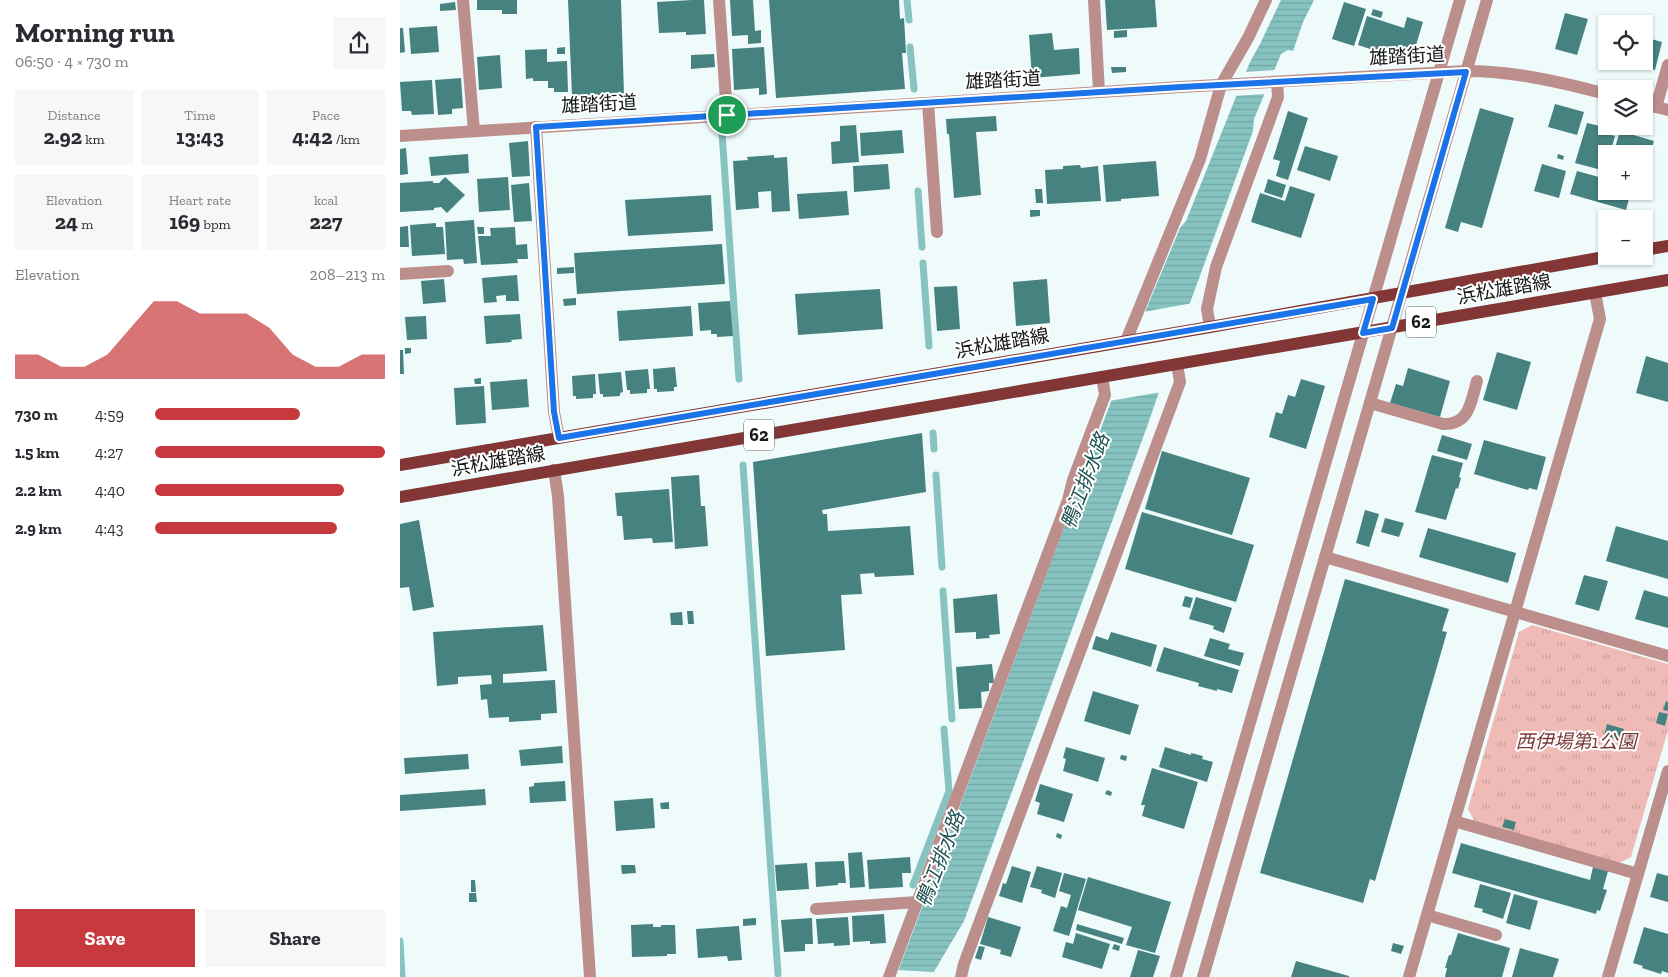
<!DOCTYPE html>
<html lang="en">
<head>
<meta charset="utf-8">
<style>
	:root { --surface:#fff; --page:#f7f7f7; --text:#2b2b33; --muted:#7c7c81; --accent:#c8393d }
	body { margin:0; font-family:"Zilla Slab","Noto Sans JP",serif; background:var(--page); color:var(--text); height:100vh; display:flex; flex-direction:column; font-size:19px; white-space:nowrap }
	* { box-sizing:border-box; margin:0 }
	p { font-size:16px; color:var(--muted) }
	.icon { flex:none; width:28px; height:28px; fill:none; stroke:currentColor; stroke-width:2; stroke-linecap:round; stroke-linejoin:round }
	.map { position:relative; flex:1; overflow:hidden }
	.sheet { display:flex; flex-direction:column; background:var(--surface); width:400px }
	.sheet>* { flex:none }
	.buttons { position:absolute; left:1198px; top:15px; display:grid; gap:10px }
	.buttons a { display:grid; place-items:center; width:55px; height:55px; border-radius:0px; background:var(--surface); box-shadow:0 1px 4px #0004; font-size:25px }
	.pin { position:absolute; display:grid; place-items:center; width:42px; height:42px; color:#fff; margin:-21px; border:2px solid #fff; border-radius:50%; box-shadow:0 1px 5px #0007 }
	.round { display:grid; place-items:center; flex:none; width:52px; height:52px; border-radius:0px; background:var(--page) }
	.head { display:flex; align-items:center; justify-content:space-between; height:85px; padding:0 15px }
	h1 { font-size:28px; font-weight:700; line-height:38px }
	.stats { display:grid; grid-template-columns:repeat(3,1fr); gap:8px; height:85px; padding:5px 15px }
	.stats div { display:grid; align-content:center; border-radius:0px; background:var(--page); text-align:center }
	.stats b { font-size:21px; font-weight:700 }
	.stats small { font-size:14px; font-weight:400 }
	.stats p { font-size:14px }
	.chart { height:140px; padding:10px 15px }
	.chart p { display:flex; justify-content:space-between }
	.chart svg { width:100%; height:90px; margin-top:5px; fill:var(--accent); opacity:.7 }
	.cta { display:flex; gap:10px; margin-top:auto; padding:10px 15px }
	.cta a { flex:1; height:58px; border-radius:0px; background:var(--accent); color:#fff; font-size:20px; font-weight:700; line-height:58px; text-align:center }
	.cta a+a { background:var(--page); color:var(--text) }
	ul { padding:0 15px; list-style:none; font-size:16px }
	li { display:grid; grid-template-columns:80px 60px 1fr; align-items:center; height:38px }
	li i { height:12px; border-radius:6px; background:var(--accent) }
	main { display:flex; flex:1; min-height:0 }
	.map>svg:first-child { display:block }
	.park { fill:url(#park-tufts) }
	.water { fill:url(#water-rules) }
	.pier { fill:#eefbfa }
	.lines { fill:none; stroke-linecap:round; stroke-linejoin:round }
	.stream { stroke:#86c3c1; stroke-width:7 }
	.building { fill:#468280 }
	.minor { stroke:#bc8f8c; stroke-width:12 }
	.major { stroke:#823736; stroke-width:12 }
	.route-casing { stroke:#fff; stroke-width:10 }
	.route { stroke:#1a73e8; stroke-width:6 }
	.labels { text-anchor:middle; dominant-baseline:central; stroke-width:4; stroke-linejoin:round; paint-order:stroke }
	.shield { fill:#fff; stroke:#5b5f5e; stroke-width:1 }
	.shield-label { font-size:18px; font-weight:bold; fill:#151a19 }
	.street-label { font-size:19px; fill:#151a19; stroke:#fff }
	.park-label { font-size:19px; font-style:italic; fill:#793735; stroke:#fff }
	.water-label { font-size:20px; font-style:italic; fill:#205453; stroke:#fff }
</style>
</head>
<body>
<main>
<section class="sheet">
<div class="head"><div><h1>Morning run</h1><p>06:50 · 4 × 730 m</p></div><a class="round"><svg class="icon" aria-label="share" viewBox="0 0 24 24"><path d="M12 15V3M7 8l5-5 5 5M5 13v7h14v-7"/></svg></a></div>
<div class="stats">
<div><p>Distance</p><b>2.92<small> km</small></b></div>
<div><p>Time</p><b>13:43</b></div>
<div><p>Pace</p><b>4:42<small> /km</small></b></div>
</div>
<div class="stats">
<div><p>Elevation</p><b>24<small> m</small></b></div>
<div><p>Heart rate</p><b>169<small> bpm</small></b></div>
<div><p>kcal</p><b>227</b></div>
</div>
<div class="chart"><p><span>Elevation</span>208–213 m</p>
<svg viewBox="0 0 160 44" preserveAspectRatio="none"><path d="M0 44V32L10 32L20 38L30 38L40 32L50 19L60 6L70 6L80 12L90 12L100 12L110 19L120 32L130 38L140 38L150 32L160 32V44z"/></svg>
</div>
<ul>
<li><b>730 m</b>4:59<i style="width:63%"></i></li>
<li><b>1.5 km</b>4:27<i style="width:100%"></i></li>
<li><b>2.2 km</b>4:40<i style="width:82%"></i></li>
<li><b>2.9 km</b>4:43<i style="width:79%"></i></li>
</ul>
<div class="cta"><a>Save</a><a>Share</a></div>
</section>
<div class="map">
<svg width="1268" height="977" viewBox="0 0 1268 977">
	<defs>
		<pattern id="park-tufts" width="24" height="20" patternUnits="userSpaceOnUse" patternTransform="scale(1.25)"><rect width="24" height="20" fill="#f0bbb7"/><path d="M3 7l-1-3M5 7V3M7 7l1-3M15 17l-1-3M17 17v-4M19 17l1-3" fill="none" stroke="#cda09d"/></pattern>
		<pattern id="water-rules" width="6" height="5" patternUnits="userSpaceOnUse" patternTransform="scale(1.25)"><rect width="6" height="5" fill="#86c3c1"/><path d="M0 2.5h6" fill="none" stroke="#73a7a5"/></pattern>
	</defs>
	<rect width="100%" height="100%" fill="#eefbfa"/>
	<!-- park -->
	<polygon class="park" points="1132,625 1268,664 1268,730 1231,857 1219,863 1075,822 1068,809 1119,632"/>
	<!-- water -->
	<polygon class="water" points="881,0 914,0 903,22 893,51 888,50 881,54 854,119 853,131 783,322 748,424 564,921 532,975 496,977 740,324 780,228 786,221 850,62 860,44"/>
	<!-- pier -->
	<g class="pier">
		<polygon points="876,70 867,94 833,96 843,72"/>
		<polygon points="793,303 762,392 709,401 743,312"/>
		<polygon points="496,970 536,972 534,977 493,977"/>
	</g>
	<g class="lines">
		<!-- stream -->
		<g class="stream">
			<polyline points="507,0 509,20"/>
			<polyline points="510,47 514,89"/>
			<polyline points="322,133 339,379"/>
			<polyline points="518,191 522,247"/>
			<polyline points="523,263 529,346"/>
			<polyline points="533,433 534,449"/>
			<polyline points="343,465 378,974"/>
			<polyline points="536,475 542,567"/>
			<polyline points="543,591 552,719"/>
			<polyline points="513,885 549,791 544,729"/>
			<polyline points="0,941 2,977"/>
		</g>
	</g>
	<!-- building -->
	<g class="building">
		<polygon points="77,0 117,0 117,14 102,14 102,10 77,10"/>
		<polygon points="168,0 221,0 224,94 172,96"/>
		<polygon points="292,0 304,0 306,34 286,35 286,32 259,33 257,2"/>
		<polygon points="330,0 353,0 355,31 361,30 361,43 348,44 348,35 332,36"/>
		<polygon points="369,0 499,0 500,19 504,18 505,35 506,53 502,53 505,89 376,98"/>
		<polygon points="705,0 755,0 757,27 707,30"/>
		<polygon points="55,2 56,10 40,11 40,4"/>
		<polygon points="944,2 966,9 954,46 932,39"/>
		<polygon points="973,9 983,12 981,18 971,15"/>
		<polygon points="1165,13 1188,19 1177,55 1155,49"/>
		<polygon points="967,16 1004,28 1007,17 1023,22 1013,55 1000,51 998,58 958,45"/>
		<polygon points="37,26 39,52 11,54 9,28"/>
		<polygon points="0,28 3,28 5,52 0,53"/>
		<polygon points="727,30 727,37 714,38 714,31"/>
		<polygon points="652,33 654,50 679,48 680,74 632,78 629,35"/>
		<polygon points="1244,37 1262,42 1255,70 1231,63 1231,61 1244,61"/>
		<polygon points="165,47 165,54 157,54 157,48"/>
		<polygon points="364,47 367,94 359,95 359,88 334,90 332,49"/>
		<polygon points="147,49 147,62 167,61 168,92 154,92 154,88 148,88 148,81 133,81 133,78 126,79 125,50"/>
		<polygon points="314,54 315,67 291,69 291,55"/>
		<polygon points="100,55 102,88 79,90 77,57"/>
		<polygon points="711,67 726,67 726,72 712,73"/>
		<polygon points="61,78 63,108 52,109 52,114 38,115 35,80"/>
		<polygon points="32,80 34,114 12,115 11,111 2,111 0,82"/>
		<polygon points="1155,104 1184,112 1177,135 1148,127"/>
		<polygon points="1080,108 1114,118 1082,228 1061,222 1058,232 1045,228"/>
		<polygon points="888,111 908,118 888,180 876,176 880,161 873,159"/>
		<polygon points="596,116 597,131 576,132 581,195 554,198 549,134 547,134 546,119"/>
		<polygon points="1187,123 1200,126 1198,131 1215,136 1210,154 1206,154 1205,171 1175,163"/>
		<polygon points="456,125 459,162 432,164 431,142 440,141 440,126"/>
		<polygon points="502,130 504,153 461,156 460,133"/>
		<polygon points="1220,131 1254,141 1244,175 1244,154 1213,154"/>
		<polygon points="128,141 130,176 112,177 109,143"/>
		<polygon points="905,146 938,156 930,181 897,170"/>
		<polygon points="6,148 8,174 0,175 0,149"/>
		<polygon points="68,154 69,173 31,176 29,157"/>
		<polygon points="1158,154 1164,156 1163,160 1157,158"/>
		<polygon points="374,155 374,158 387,157 390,211 372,212 371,191 358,192 359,208 336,210 333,161 348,160 347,157"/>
		<polygon points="756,161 759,196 721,199 721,201 706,202 703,165"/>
		<polygon points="488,164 490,189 454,192 453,166"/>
		<polygon points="1142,164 1166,171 1159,198 1134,191"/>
		<polygon points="680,165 681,168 698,166 701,201 647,204 645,170 663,169 663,166"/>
		<polygon points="1177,171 1206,179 1206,191 1231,191 1226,210 1170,194"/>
		<polygon points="45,177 65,195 47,213 41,207 34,208 34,210 0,212 0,183 33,181 33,183 39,183"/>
		<polygon points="108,177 110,210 79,212 77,179"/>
		<polygon points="868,179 886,185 882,198 864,192"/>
		<polygon points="129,183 132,221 114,222 111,185"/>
		<polygon points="890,186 915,194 901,238 851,222 860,193 885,201"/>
		<polygon points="635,189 642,189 643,203 636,203"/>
		<polygon points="447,191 449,215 399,219 397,194"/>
		<polygon points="311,195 313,231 228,236 225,200"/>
		<polygon points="630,210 640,210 640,216 630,217"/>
		<polygon points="1239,211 1243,213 1241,219 1236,219"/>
		<polygon points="74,220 77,263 64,264 63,259 47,260 45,222"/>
		<polygon points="36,223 36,227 43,227 45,254 12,256 10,225"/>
		<polygon points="8,226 9,247 0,247 0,227"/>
		<polygon points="77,227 84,227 84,234 78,234"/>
		<polygon points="115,227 116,245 127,244 128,259 117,259 118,263 81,265 78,236 91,236 90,228"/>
		<polygon points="322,244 325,284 177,294 174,253"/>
		<polygon points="174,267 174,273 157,274 157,268"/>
		<polygon points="117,275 119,301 106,301 106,295 96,296 97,302 84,303 82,278"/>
		<polygon points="44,279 46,302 23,304 21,281"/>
		<polygon points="647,279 650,323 616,326 613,282"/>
		<polygon points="557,286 560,329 537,331 534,287"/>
		<polygon points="480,289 483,329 398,335 395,294"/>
		<polygon points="176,298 176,305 164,306 163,299"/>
		<polygon points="330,301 333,336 317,337 317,334 311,334 311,330 300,331 298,303"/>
		<polygon points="291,306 293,336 219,341 217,311"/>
		<polygon points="120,314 122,339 111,340 112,342 86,344 84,316"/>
		<polygon points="26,316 27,339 7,340 5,317"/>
		<polygon points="5,348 11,348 11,353 5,354"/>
		<polygon points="0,350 3,350 4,374 0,374"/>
		<polygon points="1097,352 1131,362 1117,410 1083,400"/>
		<polygon points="1246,356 1268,363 1268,402 1236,393"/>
		<polygon points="275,367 277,387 274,387 274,391 257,392 257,389 254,389 253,369"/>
		<polygon points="1008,368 1050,381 1040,417 990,403 996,384 1003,386"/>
		<polygon points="248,369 250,389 247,389 247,393 230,394 230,390 227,390 225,371"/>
		<polygon points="221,372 223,392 220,393 220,396 203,397 203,394 200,394 198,374"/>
		<polygon points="195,374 196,394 193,394 193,398 176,399 176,396 173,396 172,376"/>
		<polygon points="81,378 81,384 75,384 74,379"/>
		<polygon points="127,379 129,407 92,410 90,382"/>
		<polygon points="901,379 925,386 906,449 869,437 876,412 882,414 888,395 895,397"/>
		<polygon points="84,386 86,423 56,425 54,388"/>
		<polygon points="522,433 526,492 422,510 423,514 427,514 428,531 510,526 514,575 475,577 474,573 460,574 462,594 441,595 445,650 366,656 353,462"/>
		<polygon points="1042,435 1072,444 1067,460 1037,451"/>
		<polygon points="1084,440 1146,457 1137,490 1129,488 1128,490 1074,474"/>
		<polygon points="762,451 850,478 832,535 745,509"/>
		<polygon points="1032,455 1063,463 1059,477 1061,478 1058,489 1056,488 1046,520 1015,512"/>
		<polygon points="299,475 301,506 305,506 308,546 275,549 271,477"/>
		<polygon points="269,489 273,542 253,543 252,538 224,540 222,516 217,516 215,493"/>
		<polygon points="965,510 979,514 969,547 956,543"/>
		<polygon points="742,512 854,545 836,602 725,569"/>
		<polygon points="985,518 1004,523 999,537 981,532"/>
		<polygon points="19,520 34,607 13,611 9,587 0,588 0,524"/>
		<polygon points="1216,526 1268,541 1268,579 1206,561"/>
		<polygon points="1028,528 1116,553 1108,583 1019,557"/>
		<polygon points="1184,575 1208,581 1199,611 1175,604"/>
		<polygon points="945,579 1049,609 1042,631 1047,632 975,881 970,879 963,903 860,873"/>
		<polygon points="1244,590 1268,597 1268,628 1235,619"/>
		<polygon points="597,594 600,634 589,635 590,638 576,639 576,632 555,633 553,599"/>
		<polygon points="785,596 793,598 790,608 782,606"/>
		<polygon points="796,597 832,608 824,633 813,629 814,626 789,619"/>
		<polygon points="287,611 293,611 294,624 288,624"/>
		<polygon points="282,612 283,625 271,625 270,613"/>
		<polygon points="143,625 147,671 103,674 103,683 155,680 157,713 141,714 141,720 109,722 109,717 89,718 87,699 81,700 80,685 92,684 91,675 58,677 58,684 37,686 33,632"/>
		<polygon points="711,632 757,645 751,667 692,649 696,636 708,640"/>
		<polygon points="810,638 830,644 828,649 844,653 840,666 804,656"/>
		<polygon points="764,647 839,670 832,693 817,689 817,691 798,686 799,683 756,671"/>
		<polygon points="592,664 594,683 589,683 589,691 581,692 582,708 559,709 556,667"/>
		<polygon points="693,691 739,705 730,735 684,721"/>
		<polygon points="1266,701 1268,702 1268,711 1263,710"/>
		<polygon points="1259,712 1268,714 1265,726 1256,723"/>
		<polygon points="1207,724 1224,729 1221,740 1204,736"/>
		<polygon points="162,746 163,763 121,766 119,750"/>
		<polygon points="666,747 705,758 698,782 663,771 666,759 663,758"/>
		<polygon points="765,747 791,755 791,753 803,756 802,759 813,762 807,782 759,767"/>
		<polygon points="68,754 69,769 5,774 4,758"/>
		<polygon points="721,755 727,756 726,761 720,759"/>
		<polygon points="752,768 798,782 784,829 742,816 745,805 741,805"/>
		<polygon points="165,781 166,801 130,803 129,787 134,786 134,783"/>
		<polygon points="640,784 673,794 664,822 637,814 640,803 635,801"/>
		<polygon points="85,789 86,805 0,811 0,795"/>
		<polygon points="707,790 712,792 711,796 705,794"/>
		<polygon points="253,798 255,828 216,831 214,801"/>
		<polygon points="269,802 269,809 261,809 260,803"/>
		<polygon points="1105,819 1116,822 1114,830 1102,827"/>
		<polygon points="657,833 662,835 661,839 656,837"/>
		<polygon points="1061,843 1190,880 1193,867 1208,871 1203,889 1207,890 1200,911 1197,910 1196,914 1052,873"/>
		<polygon points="462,852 465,887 450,888 448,853"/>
		<polygon points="510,857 511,873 502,873 503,887 469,889 467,860"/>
		<polygon points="444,861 446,883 438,883 438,885 416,887 415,862"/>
		<polygon points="407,863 409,889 377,891 375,865"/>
		<polygon points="221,865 235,865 236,873 222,874"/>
		<polygon points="612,866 631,872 622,903 599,896 603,883 606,884"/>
		<polygon points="637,866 662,873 655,898 641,893 642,890 630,887"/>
		<polygon points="664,873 686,879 669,936 653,931 661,906 667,908 671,895 659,891"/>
		<polygon points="1257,873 1268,876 1268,902 1250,897"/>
		<polygon points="688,877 771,902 755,953 726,945 732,927 678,910"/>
		<polygon points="71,880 75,880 76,892 71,892"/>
		<polygon points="1080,884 1111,893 1103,919 1082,912 1083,909 1074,907"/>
		<polygon points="69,893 76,893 77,902 69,902"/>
		<polygon points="1114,894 1138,901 1130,930 1106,923"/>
		<polygon points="484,914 486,943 470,944 470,941 453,942 452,916"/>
		<polygon points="448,917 450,945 434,946 434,943 418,944 416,919"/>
		<polygon points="588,917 621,927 611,957 600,954 601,950 580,944"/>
		<polygon points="356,918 356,925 343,926 343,919"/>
		<polygon points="412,918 413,944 405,944 405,951 384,952 381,920"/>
		<polygon points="253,924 253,927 261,927 261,925 275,925 276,954 267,954 267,956 232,957 231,925"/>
		<polygon points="677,924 724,938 722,944 676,930"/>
		<polygon points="339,926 342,960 328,961 327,956 298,958 296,929"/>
		<polygon points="1244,927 1268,934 1268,973 1262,971 1261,974 1242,968 1243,966 1233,963"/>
		<polygon points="676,933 710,944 702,969 662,957 666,942 673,944"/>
		<polygon points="1058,933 1110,948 1102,977 1045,977 1047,968 1045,968 1049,955 1051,955"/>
		<polygon points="993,943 1004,946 1001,954 991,951"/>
		<polygon points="714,944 720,946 719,951 712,949"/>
		<polygon points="579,946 585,947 581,960 575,958"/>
		<polygon points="1120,948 1159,959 1153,977 1112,977"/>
		<polygon points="738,950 760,956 753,977 730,977"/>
		<polygon points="896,961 949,976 949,977 891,977"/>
	</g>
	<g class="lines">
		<!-- minor -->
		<g class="minor">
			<polyline points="63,0 74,131"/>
			<polyline points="319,0 327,115"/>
			<polyline points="694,0 699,92"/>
			<polyline points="528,103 537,232"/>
			<polyline points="1244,104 1268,110"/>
			<polyline points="1256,107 1268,65"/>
			<polyline points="136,127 154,412 159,438"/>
			<path d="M0,136l781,-49 285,-16c47,0 95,11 140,23"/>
			<polyline points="0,274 48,271"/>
			<polyline points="810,327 807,309 816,267 878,97 877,82"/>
			<polyline points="726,341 800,159 821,85 848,38 866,0"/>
			<path d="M970,403l73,21c27,1 28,-23 34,-43"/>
			<polyline points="154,470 158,496 190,977"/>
			<polyline points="925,557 1268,656"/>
			<polyline points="1054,821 1238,874"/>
			<polyline points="416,909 517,902"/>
			<polyline points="1027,915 1096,935"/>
			<polyline points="489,977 668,500 673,480 705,395 702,377"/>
			<polyline points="561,977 564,964 780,382 777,364"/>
			<polyline points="776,977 1060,0"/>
			<polyline points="803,977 1087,0"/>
			<polyline points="1009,977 1200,319 1195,293"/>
			<polyline points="1208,977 1268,771"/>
		</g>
		<!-- major -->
		<g class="major">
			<polyline points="1244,250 1268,246"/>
			<polyline points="0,465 810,327 1210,256"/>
			<polyline points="0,497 1268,280"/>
		</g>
	</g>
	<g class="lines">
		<defs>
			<polygon id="route" points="1066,72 992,328 963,333 973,299 159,438 154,412 136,127 781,87"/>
		</defs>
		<!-- route casing -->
		<use href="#route" class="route-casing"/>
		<!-- route -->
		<use href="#route" class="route"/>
	</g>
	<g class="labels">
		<!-- shield labels -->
		<g class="shield">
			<rect x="1006" y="306.5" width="30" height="31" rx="4"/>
			<rect x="344" y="419.5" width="30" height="31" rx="4"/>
		</g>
		<g class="shield-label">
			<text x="1021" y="322">62</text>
			<text x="359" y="435">62</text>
		</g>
		<!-- street labels -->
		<g class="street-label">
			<text transform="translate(1007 56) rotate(-3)">雄踏街道</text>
			<text transform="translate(603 80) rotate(-3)">雄踏街道</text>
			<text transform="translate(199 104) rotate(-3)">雄踏街道</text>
			<text transform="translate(1104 289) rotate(-10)">浜松雄踏線</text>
			<text transform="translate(602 343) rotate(-10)">浜松雄踏線</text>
			<text transform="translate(98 461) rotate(-10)">浜松雄踏線</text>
		</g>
		<!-- park labels -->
		<g class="park-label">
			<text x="1176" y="741">西伊場第1公園</text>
		</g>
		<!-- water labels -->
		<g class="water-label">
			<text transform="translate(685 481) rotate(-69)">鴨江排水路</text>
			<text transform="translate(540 859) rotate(-69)">鴨江排水路</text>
		</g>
	</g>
</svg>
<div class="buttons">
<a><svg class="icon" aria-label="locate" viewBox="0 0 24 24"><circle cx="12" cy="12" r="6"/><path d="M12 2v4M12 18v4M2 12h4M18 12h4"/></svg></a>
<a><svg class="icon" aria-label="layers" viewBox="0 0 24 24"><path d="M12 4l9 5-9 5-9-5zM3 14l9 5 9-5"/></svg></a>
<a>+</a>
<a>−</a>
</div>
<div class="pin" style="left:327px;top:115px;background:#1e9e55"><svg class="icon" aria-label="arrive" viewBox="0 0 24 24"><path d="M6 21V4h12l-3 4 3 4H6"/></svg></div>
</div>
</main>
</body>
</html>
